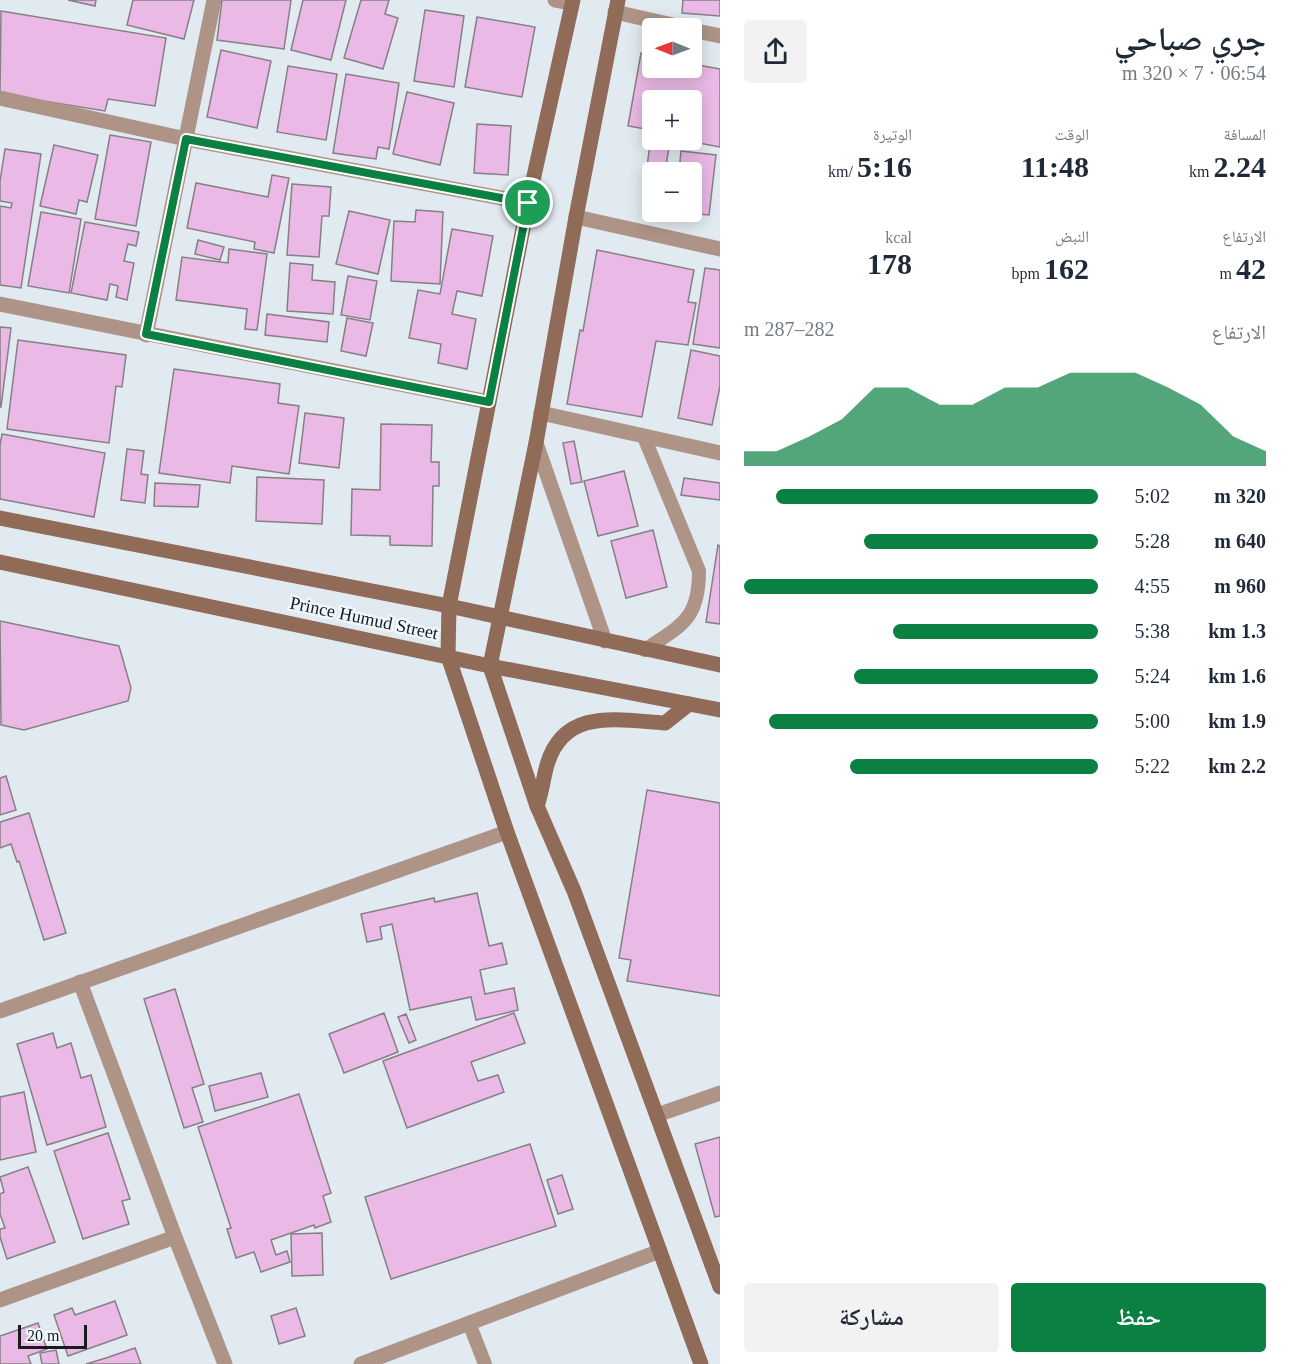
<!DOCTYPE html>
<html lang="ar">
<head>
<meta charset="utf-8">
<style>
	:root { --surface:#fff; --page:#f2f2f3; --text:#1f2937; --muted:#747a83; --accent:#0b8043 }
	body { margin:0; font-family:"Times New Roman","Noto Naskh Arabic",serif; background:var(--page); color:var(--text); direction:rtl; height:100vh; display:flex; flex-direction:column; font-size:22px; white-space:nowrap }
	* { box-sizing:border-box; margin:0 }
	p { font-size:20px; color:var(--muted) }
	.icon { flex:none; width:33px; height:33px; fill:none; stroke:currentColor; stroke-width:2; stroke-linecap:round; stroke-linejoin:round }
	.map { position:relative; flex:1; overflow:hidden; direction:ltr }
	.side { display:flex; flex-direction:column; background:var(--surface); width:570px }
	.side>* { flex:none }
	.needle { width:39px; rotate:271deg }
	.tools { position:absolute; left:642px; top:18px; display:grid; gap:12px }
	.tools a { display:grid; place-items:center; width:60px; height:60px; border-radius:6px; background:var(--surface); box-shadow:0 3px 15px #0003; font-size:30px }
	.scale { position:absolute; left:18px; bottom:15px; width:69px; box-sizing:border-box; padding-left:6px; border:3px solid #181b1d; border-top:0; font-size:16px; line-height:21px; white-space:nowrap; color:#181b1d; -webkit-text-stroke:4px #eff8ff; paint-order:stroke }
	.pin { position:absolute; display:grid; place-items:center; width:51px; height:51px; color:#fff; margin:-26px; border:3px solid #fff; border-radius:50%; box-shadow:0 2px 6px #0007 }
	.round { display:grid; place-items:center; flex:none; width:63px; height:63px; border-radius:6px; background:var(--page) }
	.summary { display:flex; align-items:center; justify-content:space-between; height:102px; padding:0 24px }
	h1 { font-size:33px; font-weight:600; line-height:45px }
	.metrics { display:grid; grid-template-columns:repeat(3,1fr); gap:9px; height:102px; padding:6px 24px }
	.metrics div { display:grid; align-content:center }
	.metrics b { font-size:30px; font-weight:600 }
	.metrics small { font-size:16px; font-weight:400 }
	.metrics p { font-size:16px }
	.chart { height:168px; padding:12px 24px }
	.chart p { display:flex; justify-content:space-between }
	.chart svg { width:100%; height:108px; margin-top:6px; fill:var(--accent); opacity:.7 }
	.action { display:flex; gap:12px; margin-top:auto; padding:12px 24px }
	.action a { flex:1; height:69px; border-radius:6px; background:var(--accent); color:#fff; font-size:24px; font-weight:600; line-height:69px; text-align:center }
	.action a+a { background:var(--page); color:var(--text) }
	ul { padding:0 24px; list-style:none; font-size:20px }
	li { display:grid; grid-template-columns:96px 72px 1fr; align-items:center; height:45px }
	li i { height:15px; border-radius:8px; background:var(--accent) }
	main { display:flex; flex:1; min-height:0 }
	.map>svg:first-child { display:block }
	.building { fill:#eab9e5; stroke:#867f85; stroke-width:1.5 }
	.lines { fill:none; stroke-linecap:round; stroke-linejoin:round }
	.lane { stroke:#ad9487; stroke-width:14 }
	.street { stroke:#ad9487; stroke-width:15 }
	.secondary { stroke:#8f6b58; stroke-width:15 }
	.route-casing { stroke:#fff; stroke-width:12 }
	.route { stroke:#0b8043; stroke-width:8 }
	.labels { text-anchor:middle; dominant-baseline:central; stroke-width:5; stroke-linejoin:round; paint-order:stroke }
	.street-label { font-size:18px; fill:#181b1d; stroke:#eff8ff }
</style>
</head>
<body>
<main>
<section class="side">
<div class="summary"><div><h1>جري صباحي</h1><p>06:54 · 7 × 320 m</p></div><a class="round"><svg class="icon" aria-label="share" viewBox="0 0 24 24"><path d="M12 15V3M7 8l5-5 5 5M5 13v7h14v-7"/></svg></a></div>
<div class="metrics">
<div><p>المسافة</p><b>2.24<small> km</small></b></div>
<div><p>الوقت</p><b>11:48</b></div>
<div><p>الوتيرة</p><b>5:16<small> /km</small></b></div>
</div>
<div class="metrics">
<div><p>الارتفاع</p><b>42<small> m</small></b></div>
<div><p>النبض</p><b>162<small> bpm</small></b></div>
<div><p>kcal</p><b>178</b></div>
</div>
<div class="chart"><p><span>الارتفاع</span>282–287 m</p>
<svg viewBox="0 0 160 44" preserveAspectRatio="none"><path d="M0 44V38L10 38L20 32L30 25L40 12L50 12L60 19L70 19L80 12L90 12L100 6L110 6L120 6L130 12L140 19L150 32L160 38V44z"/></svg>
</div>
<ul>
<li><b>320 m</b>5:02<i style="width:91%"></i></li>
<li><b>640 m</b>5:28<i style="width:66%"></i></li>
<li><b>960 m</b>4:55<i style="width:100%"></i></li>
<li><b>1.3 km</b>5:38<i style="width:58%"></i></li>
<li><b>1.6 km</b>5:24<i style="width:69%"></i></li>
<li><b>1.9 km</b>5:00<i style="width:93%"></i></li>
<li><b>2.2 km</b>5:22<i style="width:70%"></i></li>
</ul>
<div class="action"><a>حفظ</a><a>مشاركة</a></div>
</section>
<div class="map">
<svg width="720" height="1364" viewBox="0 0 720 1364">
	<rect width="100%" height="100%" fill="#e2eaf1"/>
	<!-- building -->
	<g class="building">
		<polygon points="68,0 96,0 95,6"/>
		<polygon points="133,0 194,0 184,39 127,25"/>
		<polygon points="222,0 291,0 284,49 217,40"/>
		<polygon points="303,0 346,0 331,60 291,50"/>
		<polygon points="361,0 389,0 385,14 398,18 383,69 344,58"/>
		<polygon points="683,0 720,0 720,16 682,13"/>
		<polygon points="425,10 464,16 454,87 414,81"/>
		<polygon points="1,11 166,38 155,106 108,99 105,111 0,94"/>
		<polygon points="477,17 535,27 522,97 465,87"/>
		<polygon points="221,50 271,61 257,128 207,117"/>
		<polygon points="641,53 652,55 652,68 692,68 692,64 720,69 720,147 683,140 692,140 692,100 652,100 652,130 628,126"/>
		<polygon points="288,66 337,74 326,140 277,132"/>
		<polygon points="346,74 399,83 389,149 378,147 376,159 333,153"/>
		<polygon points="407,92 454,103 440,165 393,154"/>
		<polygon points="477,124 511,126 508,175 474,173"/>
		<polygon points="110,135 151,142 136,226 95,219"/>
		<polygon points="650,144 669,147 665,172 652,172 652,192 644,190"/>
		<polygon points="54,145 98,155 87,202 79,200 76,214 40,206"/>
		<polygon points="5,149 41,154 21,288 0,285 0,206 11,208 12,203 0,201 0,181"/>
		<polygon points="681,151 716,155 709,215 675,212 692,212 692,172 679,172"/>
		<polygon points="272,175 289,178 274,253 254,249 255,242 187,228 196,183 268,197"/>
		<polygon points="292,184 331,187 329,216 322,216 319,257 287,255"/>
		<polygon points="416,210 443,212 440,284 391,281 394,221 415,222"/>
		<polygon points="349,211 390,220 378,274 336,264"/>
		<polygon points="41,212 81,219 69,293 28,286"/>
		<polygon points="85,222 139,232 136,246 128,244 124,261 134,263 127,300 116,297 118,286 110,284 107,300 71,293"/>
		<polygon points="452,229 493,236 482,296 457,291 452,314 476,319 467,369 438,363 441,344 409,338 418,290 440,294"/>
		<polygon points="198,240 224,247 220,260 195,254"/>
		<polygon points="229,249 267,254 257,330 245,329 247,309 176,300 182,257 228,263"/>
		<polygon points="597,250 694,270 688,302 696,303 688,345 656,341 642,417 567,404 580,330 583,331"/>
		<polygon points="290,263 313,265 312,280 335,282 333,314 287,311"/>
		<polygon points="705,268 720,270 720,348 693,344"/>
		<polygon points="348,276 377,281 370,320 341,315"/>
		<polygon points="267,314 329,322 327,342 265,335"/>
		<polygon points="347,318 373,323 366,356 341,351"/>
		<polygon points="0,327 11,328 1,407 0,407"/>
		<polygon points="18,340 126,355 122,387 116,386 109,443 7,429"/>
		<polygon points="691,350 720,356 720,386 712,425 678,418"/>
		<polygon points="174,369 280,384 278,403 299,406 289,474 232,466 230,483 159,473"/>
		<polygon points="305,413 344,418 339,468 299,463"/>
		<polygon points="381,424 432,425 431,462 439,462 439,486 433,486 432,546 390,545 390,536 351,535 352,489 380,490"/>
		<polygon points="2,434 105,453 94,517 0,499 0,445"/>
		<polygon points="574,441 582,482 571,484 563,443"/>
		<polygon points="127,449 144,451 141,474 148,475 145,503 121,500"/>
		<polygon points="624,471 638,526 598,536 584,481"/>
		<polygon points="257,477 324,480 322,524 256,521"/>
		<polygon points="684,478 720,483 720,500 681,495"/>
		<polygon points="155,483 200,485 198,507 154,506"/>
		<polygon points="653,530 667,587 626,598 611,541"/>
		<polygon points="718,545 720,546 720,624 706,622"/>
		<polygon points="0,621 119,646 131,688 128,701 24,730 1,725"/>
		<polygon points="6,776 16,810 0,815 0,778"/>
		<polygon points="647,790 720,803 720,996 627,981 631,960 619,958"/>
		<polygon points="29,813 66,933 44,940 19,861 17,862 11,844 0,848 0,822"/>
		<polygon points="477,893 489,946 502,943 507,964 480,970 485,994 514,988 518,1010 476,1020 471,997 410,1010 392,924 380,927 382,939 367,942 361,914 434,898 435,902"/>
		<polygon points="175,989 204,1084 192,1088 203,1122 184,1128 144,999"/>
		<polygon points="384,1013 398,1052 344,1073 329,1034"/>
		<polygon points="514,1013 525,1043 471,1062 478,1081 498,1075 504,1092 407,1128 383,1061"/>
		<polygon points="406,1014 416,1040 409,1043 398,1017"/>
		<polygon points="53,1033 57,1048 71,1043 81,1078 91,1075 106,1127 47,1145 17,1044"/>
		<polygon points="261,1073 268,1097 215,1111 209,1086"/>
		<polygon points="24,1092 36,1152 0,1160 0,1097"/>
		<polygon points="299,1094 331,1193 323,1196 331,1222 315,1228 314,1225 271,1240 276,1255 287,1251 290,1262 261,1272 254,1252 236,1258 227,1229 231,1228 198,1127"/>
		<polygon points="108,1133 130,1199 122,1201 129,1224 83,1239 54,1151"/>
		<polygon points="720,1137 720,1216 715,1217 695,1144"/>
		<polygon points="530,1144 556,1226 391,1279 365,1197"/>
		<polygon points="28,1167 55,1242 7,1259 0,1237 0,1229 5,1228 0,1214 0,1194 4,1192 0,1177"/>
		<polygon points="562,1175 573,1209 558,1214 547,1180"/>
		<polygon points="322,1233 323,1275 292,1276 291,1234"/>
		<polygon points="115,1301 127,1335 68,1356 54,1315 72,1308 75,1315"/>
		<polygon points="296,1308 305,1336 279,1344 271,1316"/>
		<polygon points="38,1323 47,1349 28,1356 31,1364 0,1364 0,1336"/>
		<polygon points="135,1348 141,1364 86,1364 106,1358"/>
		<polygon points="56,1350 59,1364 42,1364 40,1353"/>
	</g>
	<g class="lines">
		<!-- lane -->
		<g class="lane">
			<path d="M644,437l55,134c0,49 -18,54 -54,79"/>
			<polyline points="469,1323 485,1364"/>
		</g>
		<!-- street -->
		<g class="street">
			<polyline points="555,0 572,3"/>
			<polyline points="615,12 686,28"/>
			<polyline points="692,30 720,36"/>
			<polyline points="0,98 186,139 528,203"/>
			<polyline points="576,217 720,249"/>
			<polyline points="0,304 489,402"/>
			<polyline points="146,335 214,0"/>
			<polyline points="541,413 720,453"/>
			<polyline points="536,443 605,641"/>
			<polyline points="80,982 175,1237 225,1364"/>
			<polyline points="0,1011 507,832"/>
			<polyline points="657,1115 720,1093"/>
			<polyline points="0,1300 175,1237"/>
			<polyline points="361,1364 660,1251"/>
		</g>
		<!-- secondary -->
		<g class="secondary">
			<polyline points="573,0 528,203 449,606 448,656 507,832 701,1364"/>
			<polyline points="618,0 576,217 536,443 490,666 537,806 574,891 720,1287"/>
			<polyline points="0,518 449,606 720,665"/>
			<polyline points="0,562 490,666 720,710"/>
			<path d="M537,806c5,-14 6,-27 10,-41 17,-58 71,-45 118,-42l24,-19"/>
		</g>
	</g>
	<g class="lines">
		<defs>
			<polygon id="route" points="186,139 528,203 489,402 146,334"/>
		</defs>
		<!-- route casing -->
		<use href="#route" class="route-casing"/>
		<!-- route -->
		<use href="#route" class="route"/>
	</g>
	<g class="labels">
		<!-- street labels -->
		<g class="street-label">
			<text transform="translate(364 618) rotate(12)">Prince Humud Street</text>
		</g>
	</g>
</svg>
<div class="tools">
<a><svg class="needle" viewBox="-14 -14 28 28"><path d="M0-13l5 13h-10z" fill="#e53935"/><path d="M0 13l5-13h-10z" fill="#747a83"/></svg></a>
<a>+</a>
<a>−</a>
</div>
<div class="scale">20 m</div>
<div class="pin" style="left:528px;top:203px;background:#1e9e55"><svg class="icon" aria-label="arrive" viewBox="0 0 24 24"><path d="M6 21V4h12l-3 4 3 4H6"/></svg></div>
</div>
</main>
</body>
</html>
